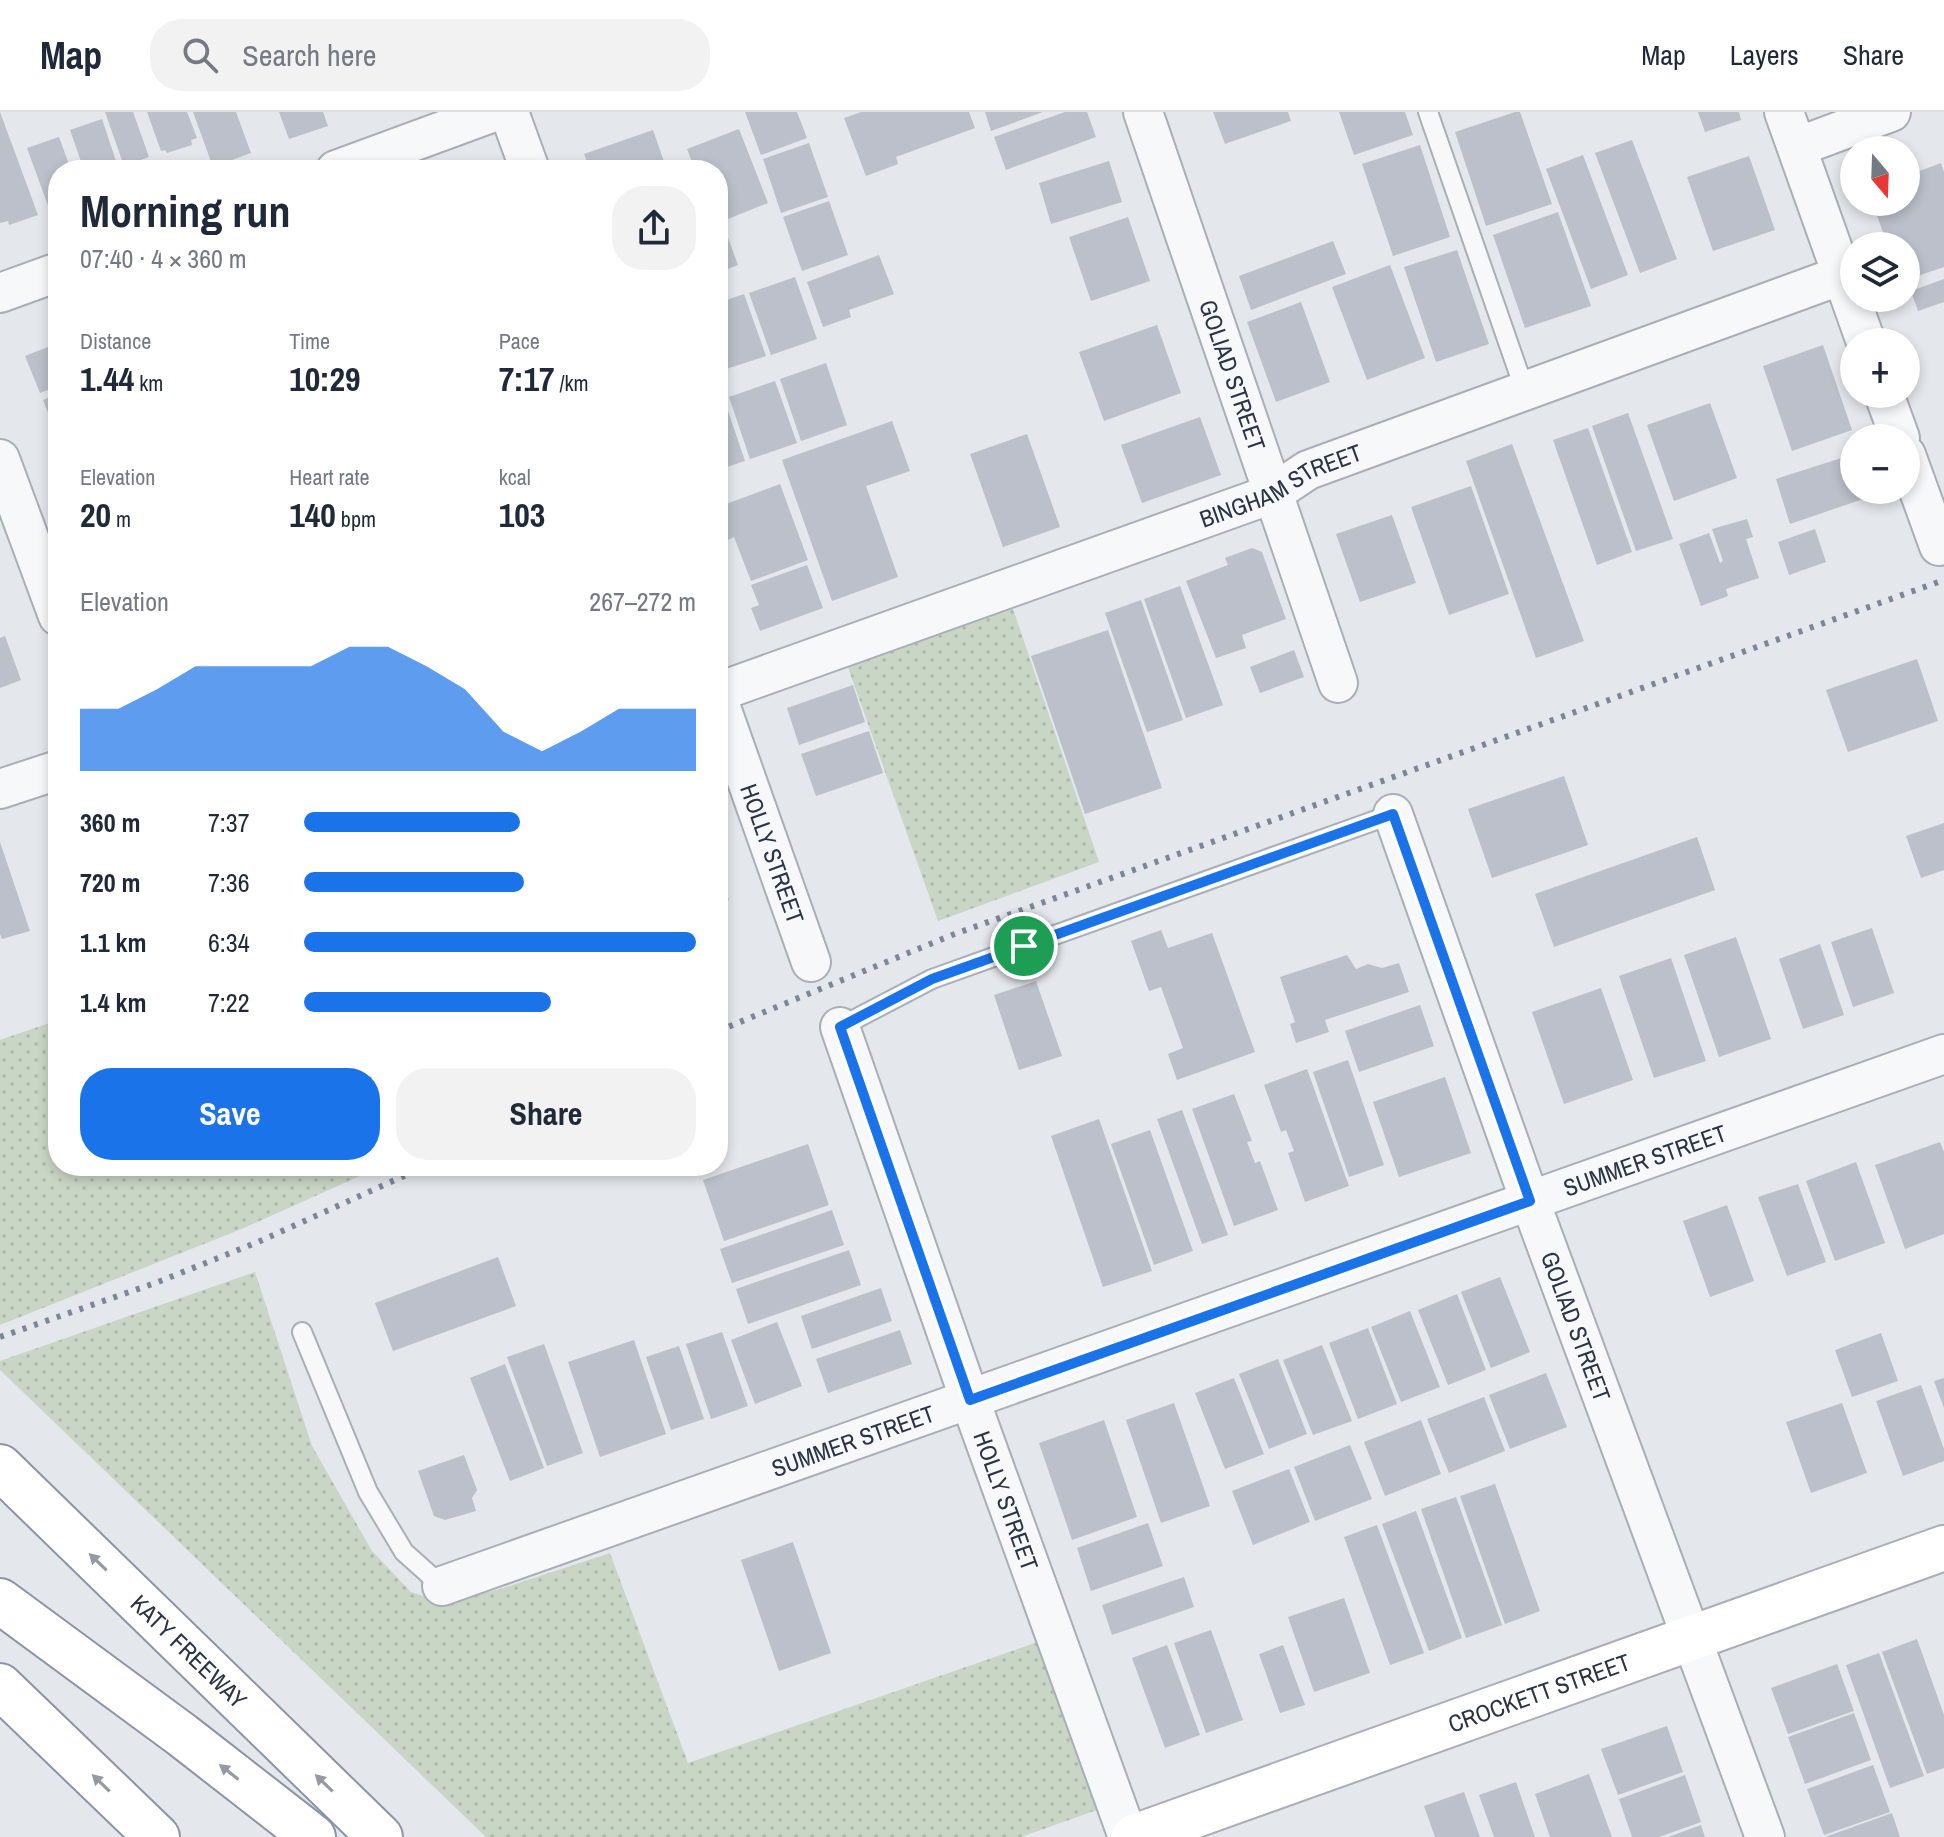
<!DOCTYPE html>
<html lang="en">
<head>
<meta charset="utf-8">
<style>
	:root { --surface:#fff; --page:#f2f2f3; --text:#1f2937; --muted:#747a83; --line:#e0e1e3; --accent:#1a73e8 }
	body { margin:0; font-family:"Archivo Narrow",sans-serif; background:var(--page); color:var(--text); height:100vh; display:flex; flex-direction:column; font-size:30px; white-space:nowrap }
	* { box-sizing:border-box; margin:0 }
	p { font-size:26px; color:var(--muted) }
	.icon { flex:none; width:44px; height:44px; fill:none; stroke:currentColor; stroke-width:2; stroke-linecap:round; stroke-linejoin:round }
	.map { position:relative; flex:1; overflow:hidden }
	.sheet { position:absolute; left:48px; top:48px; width:680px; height:1016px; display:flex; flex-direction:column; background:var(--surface); border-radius:32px; box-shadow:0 4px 12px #0003 }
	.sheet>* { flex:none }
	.needle { width:52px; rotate:161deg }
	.tools { position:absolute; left:1840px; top:24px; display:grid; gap:16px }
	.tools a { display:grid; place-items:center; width:80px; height:80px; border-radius:50%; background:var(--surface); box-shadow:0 4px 12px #0003; font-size:40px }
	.pin { position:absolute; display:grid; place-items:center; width:68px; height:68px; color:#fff; margin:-34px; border:4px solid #fff; border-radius:50%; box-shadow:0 2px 8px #0007 }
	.round { display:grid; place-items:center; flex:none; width:84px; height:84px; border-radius:32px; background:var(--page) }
	.headline { display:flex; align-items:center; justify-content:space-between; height:136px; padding:0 32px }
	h1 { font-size:44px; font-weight:700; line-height:60px }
	.figures { display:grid; grid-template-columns:repeat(3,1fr); gap:12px; height:136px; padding:8px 32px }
	.figures div { display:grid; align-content:center }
	.figures b { font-size:34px; font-weight:700 }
	.figures small { font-size:22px; font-weight:400 }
	.figures p { font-size:22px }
	.chart { height:224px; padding:16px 32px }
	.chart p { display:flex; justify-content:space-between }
	.chart svg { width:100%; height:144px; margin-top:8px; fill:var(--accent); opacity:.7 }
	.button { display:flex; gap:16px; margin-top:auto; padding:16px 32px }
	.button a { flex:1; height:92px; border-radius:32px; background:var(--accent); color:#fff; font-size:32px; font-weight:700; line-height:92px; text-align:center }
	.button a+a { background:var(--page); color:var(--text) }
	ul { padding:0 32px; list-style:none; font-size:26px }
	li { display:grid; grid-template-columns:128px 96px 1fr; align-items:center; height:60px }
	li i { height:20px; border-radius:10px; background:var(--accent) }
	header { display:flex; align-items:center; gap:48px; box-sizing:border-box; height:112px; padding:0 40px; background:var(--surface); border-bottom:2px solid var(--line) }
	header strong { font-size:38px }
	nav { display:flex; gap:44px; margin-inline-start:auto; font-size:28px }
	.search { width:560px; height:72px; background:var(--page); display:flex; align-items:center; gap:20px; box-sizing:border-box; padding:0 28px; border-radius:32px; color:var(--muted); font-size:30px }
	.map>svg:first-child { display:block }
	.grass { fill:url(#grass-dots) }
	.building { fill:#bbc0ca }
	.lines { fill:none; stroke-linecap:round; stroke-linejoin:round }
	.lane-casing { stroke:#a9aeb7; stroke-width:22 }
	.street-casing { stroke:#a9aeb7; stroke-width:42 }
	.secondary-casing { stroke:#a9aeb7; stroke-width:48 }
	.highway-casing { stroke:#8b94a3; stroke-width:48 }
	.lane { stroke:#f7f8fa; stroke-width:18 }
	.street { stroke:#f7f8fa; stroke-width:38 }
	.secondary { stroke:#fff; stroke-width:44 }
	.highway { stroke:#fff; stroke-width:44 }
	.rail { stroke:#7d8696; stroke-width:6; stroke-dasharray:4 8; stroke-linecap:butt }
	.oneway { fill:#959aa2 }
	.route-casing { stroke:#fff; stroke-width:16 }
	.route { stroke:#1a73e8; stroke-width:10 }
	.labels { text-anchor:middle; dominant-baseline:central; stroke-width:8; stroke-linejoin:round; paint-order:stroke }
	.street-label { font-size:24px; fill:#2b3445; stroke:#f4f6f9 }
</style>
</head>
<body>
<header>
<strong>Map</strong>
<div class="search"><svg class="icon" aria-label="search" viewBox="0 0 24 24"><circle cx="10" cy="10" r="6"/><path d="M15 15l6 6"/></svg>Search here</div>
<nav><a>Map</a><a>Layers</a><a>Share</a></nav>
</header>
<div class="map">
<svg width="1944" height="1725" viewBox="0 0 1944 1725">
	<defs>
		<pattern id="grass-dots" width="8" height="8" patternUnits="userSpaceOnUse" patternTransform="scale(2)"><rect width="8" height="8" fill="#c9d6c5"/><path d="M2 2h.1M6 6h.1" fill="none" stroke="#adb8ab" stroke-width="1.8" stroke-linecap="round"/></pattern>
	</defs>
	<rect width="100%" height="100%" fill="#e4e7ec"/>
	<!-- grass -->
	<g class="grass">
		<polygon points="1010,488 1099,750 938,809 845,547"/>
		<polygon points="58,908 58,1054 382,1054 244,1116 0,1213 0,928"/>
		<polygon points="255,1160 312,1334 372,1439 411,1480 446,1491 500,1477 610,1441 688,1651 1038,1530 1097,1698 1021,1725 486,1725 0,1258 0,1249"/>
	</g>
	<!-- building -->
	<g class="building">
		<polygon points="0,0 38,103 9,113 8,109 0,111"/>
		<polygon points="105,0 133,0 149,45 124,54"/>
		<polygon points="147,0 187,0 197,26 191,28 192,33 167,41 165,38 161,39"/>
		<polygon points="193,0 236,0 251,41 213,55"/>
		<polygon points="279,0 323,0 328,14 289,27"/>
		<polygon points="745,0 797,0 807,26 761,43"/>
		<polygon points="861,0 969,0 975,16 896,45 898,52 866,64 844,6"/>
		<polygon points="985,0 1043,0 991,19"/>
		<polygon points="1065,0 1087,0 1096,25 1006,58 994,25"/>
		<polygon points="1213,0 1288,0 1291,9 1225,32"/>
		<polygon points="1339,0 1405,0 1413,23 1354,43"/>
		<polygon points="1515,0 1520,0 1552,92 1486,114 1455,20"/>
		<polygon points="1698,0 1739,0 1741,8 1705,20"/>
		<polygon points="102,7 119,58 84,58 70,18"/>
		<polygon points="739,17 768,91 718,111 718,58 695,58 687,37"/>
		<polygon points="653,18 667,58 590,58 584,42"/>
		<polygon points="59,25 71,58 58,58 58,109 54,110 27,36"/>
		<polygon points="1632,28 1677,147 1640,161 1595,41"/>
		<polygon points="809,31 828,85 781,101 763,47"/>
		<polygon points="1420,33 1450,125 1393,144 1362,52"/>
		<polygon points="1583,43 1628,163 1591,177 1546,57"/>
		<polygon points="1749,44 1775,118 1713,139 1687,65"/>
		<polygon points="1109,49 1122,90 1051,112 1039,71"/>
		<polygon points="1941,51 1944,60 1944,155 1906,168 1906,134 1888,134 1872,90 1906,90 1906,64"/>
		<polygon points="829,89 848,143 802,159 783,105"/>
		<polygon points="1558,100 1591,194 1525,216 1493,123"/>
		<polygon points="1128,105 1150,169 1091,189 1069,125"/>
		<polygon points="727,123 738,153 718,161 718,127"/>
		<polygon points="1333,129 1346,162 1251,198 1239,164"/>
		<polygon points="1457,138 1489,232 1436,250 1404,155"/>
		<polygon points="879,143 894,182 849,198 851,205 823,215 807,170"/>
		<polygon points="1390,153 1425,246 1367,268 1332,175"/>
		<polygon points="795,165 817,227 771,243 749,181"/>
		<polygon points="1944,167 1944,190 1918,199 1911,179"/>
		<polygon points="744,182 766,244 720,259 718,191"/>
		<polygon points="1301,190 1330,270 1276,290 1247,210"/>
		<polygon points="1157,213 1181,281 1104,309 1079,240"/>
		<polygon points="58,231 58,274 40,281 25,244"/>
		<polygon points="1823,233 1852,318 1792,339 1763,254"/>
		<polygon points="826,251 847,313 801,329 780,267"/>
		<polygon points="775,269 797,331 750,347 729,285"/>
		<polygon points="58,282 58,326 43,288"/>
		<polygon points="724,287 745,349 718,358 718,289"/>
		<polygon points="1710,291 1737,366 1674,389 1647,313"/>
		<polygon points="1628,301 1673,427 1636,439 1592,314"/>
		<polygon points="1200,305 1221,363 1142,391 1121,333"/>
		<polygon points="892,309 910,359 866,374 898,465 832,489 782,348"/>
		<polygon points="1588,316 1632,440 1597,453 1553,328"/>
		<polygon points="1027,322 1060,415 1003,435 970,342"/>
		<polygon points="1512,332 1584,529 1536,546 1466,349"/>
		<polygon points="1854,342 1854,378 1866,378 1869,385 1790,412 1776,367"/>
		<polygon points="780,372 808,448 751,469 734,425 728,428 718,395"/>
		<polygon points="1471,374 1509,482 1449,503 1411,395"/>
		<polygon points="1392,403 1416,471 1360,490 1336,422"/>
		<polygon points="1747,407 1753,425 1746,427 1759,466 1726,477 1728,484 1701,494 1679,432 1709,421 1720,451 1723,449 1712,417"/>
		<polygon points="1815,417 1826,450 1789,463 1778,430"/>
		<polygon points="1252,436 1262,440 1286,507 1242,523 1246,536 1216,546 1186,469 1228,453 1225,446"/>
		<polygon points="807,453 823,496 760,519 751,496 759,493 751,473"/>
		<polygon points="1180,474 1223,593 1186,606 1144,487"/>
		<polygon points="1141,488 1183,608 1147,620 1105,501"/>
		<polygon points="1108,518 1162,676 1085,702 1031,544"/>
		<polygon points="5,524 21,568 0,576 0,526"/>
		<polygon points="1294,538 1304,565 1260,581 1250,555"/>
		<polygon points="1917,547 1938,609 1848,640 1826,578"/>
		<polygon points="853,573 865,610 799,633 787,596"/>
		<polygon points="869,619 883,661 816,684 801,642"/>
		<polygon points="1564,664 1588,733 1492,766 1468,697"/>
		<polygon points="1944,711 1944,758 1921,766 1906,724"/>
		<polygon points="1697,725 1715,778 1554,835 1535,782"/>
		<polygon points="0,730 30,819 2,827 0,822"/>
		<polygon points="718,758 729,788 718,792"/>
		<polygon points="1872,816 1894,881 1853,895 1831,830"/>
		<polygon points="1161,818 1168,836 1212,821 1255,940 1177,968 1168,942 1183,936 1161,875 1149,879 1131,829"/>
		<polygon points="1736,825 1771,927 1719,945 1684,843"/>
		<polygon points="1820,832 1844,903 1803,917 1779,847"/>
		<polygon points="1347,843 1356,857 1368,852 1382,856 1399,851 1409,880 1325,908 1329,920 1296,931 1290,912 1295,910 1280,865"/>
		<polygon points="1671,846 1706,949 1654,966 1619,864"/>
		<polygon points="1036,869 1062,944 1019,958 994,883"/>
		<polygon points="1601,876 1633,968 1564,992 1532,900"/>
		<polygon points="1420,893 1434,934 1359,960 1345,919"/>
		<polygon points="1348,948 1384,1053 1349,1065 1313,960"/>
		<polygon points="1307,957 1349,1074 1305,1090 1288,1041 1294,1039 1286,1018 1281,1020 1264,973"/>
		<polygon points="1445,965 1471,1041 1399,1065 1373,990"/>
		<polygon points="1234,982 1252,1029 1247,1030 1255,1051 1260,1049 1278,1098 1234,1114 1192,997"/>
		<polygon points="1182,998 1228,1123 1202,1132 1157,1007"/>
		<polygon points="1099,1007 1152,1159 1103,1175 1051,1024"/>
		<polygon points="1150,1018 1193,1139 1154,1153 1111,1032"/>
		<polygon points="1940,1030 1944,1040 1944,1122 1905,1137 1875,1053"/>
		<polygon points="808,1032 829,1093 724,1129 703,1068"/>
		<polygon points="1856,1050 1885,1131 1835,1149 1806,1069"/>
		<polygon points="1798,1072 1826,1150 1787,1164 1758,1085"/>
		<polygon points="1727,1093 1754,1169 1710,1185 1683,1109"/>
		<polygon points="832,1098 844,1133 732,1171 720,1137"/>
		<polygon points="849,1138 861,1173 748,1212 736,1177"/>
		<polygon points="498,1145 516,1194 393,1239 375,1191"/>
		<polygon points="1500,1165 1530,1240 1491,1256 1461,1180"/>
		<polygon points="881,1176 892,1209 812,1237 801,1204"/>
		<polygon points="1457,1182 1486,1258 1448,1273 1418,1198"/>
		<polygon points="1410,1199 1440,1275 1401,1290 1371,1215"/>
		<polygon points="777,1210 802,1274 755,1292 731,1228"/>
		<polygon points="1368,1216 1397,1292 1358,1307 1329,1231"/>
		<polygon points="900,1218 912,1252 828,1281 816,1247"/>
		<polygon points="722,1220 748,1294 711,1307 686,1232"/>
		<polygon points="1881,1221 1898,1269 1852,1285 1835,1238"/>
		<polygon points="634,1228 666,1322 600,1345 568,1250"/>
		<polygon points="544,1232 583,1341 547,1354 507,1245"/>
		<polygon points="1322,1233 1352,1309 1313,1323 1283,1248"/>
		<polygon points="679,1234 704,1307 671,1318 646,1245"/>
		<polygon points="1278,1247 1307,1322 1269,1337 1239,1262"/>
		<polygon points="505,1252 544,1356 510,1369 470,1266"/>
		<polygon points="1546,1261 1567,1315 1510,1337 1489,1283"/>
		<polygon points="1234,1266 1264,1342 1225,1357 1195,1281"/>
		<polygon points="1944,1266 1944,1296 1934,1269"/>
		<polygon points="1921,1273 1944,1337 1944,1349 1903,1364 1876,1289"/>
		<polygon points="1484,1285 1505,1339 1449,1361 1427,1307"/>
		<polygon points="1174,1291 1210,1394 1161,1411 1126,1308"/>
		<polygon points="1842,1291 1867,1361 1811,1381 1786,1310"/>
		<polygon points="1104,1308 1137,1405 1072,1428 1039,1331"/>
		<polygon points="1421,1308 1441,1362 1385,1384 1364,1330"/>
		<polygon points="1350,1333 1372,1387 1315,1409 1294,1355"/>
		<polygon points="464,1343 477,1378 472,1386 476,1399 445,1408 434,1404 418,1359"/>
		<polygon points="1289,1357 1310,1410 1253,1433 1232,1379"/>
		<polygon points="1495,1372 1540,1499 1505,1512 1460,1384"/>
		<polygon points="1456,1385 1502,1513 1466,1526 1421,1397"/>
		<polygon points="1416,1399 1462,1526 1429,1539 1382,1412"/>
		<polygon points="1148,1411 1163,1454 1091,1479 1077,1436"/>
		<polygon points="1377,1413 1424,1541 1390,1553 1344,1425"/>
		<polygon points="793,1430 831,1541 779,1559 741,1448"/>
		<polygon points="1184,1465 1194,1495 1112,1523 1102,1493"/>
		<polygon points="1344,1486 1370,1561 1314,1580 1288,1505"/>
		<polygon points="1211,1518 1243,1608 1206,1621 1174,1531"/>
		<polygon points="1917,1527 1944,1603 1944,1656 1927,1662 1882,1540"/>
		<polygon points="1167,1533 1200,1623 1165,1636 1132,1546"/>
		<polygon points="1283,1533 1305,1593 1280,1601 1259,1542"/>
		<polygon points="1879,1541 1924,1664 1890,1676 1846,1553"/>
		<polygon points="1837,1552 1854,1599 1788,1622 1771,1576"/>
		<polygon points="1854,1601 1871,1648 1805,1672 1788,1625"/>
		<polygon points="1667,1614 1683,1660 1618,1683 1601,1637"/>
		<polygon points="1873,1653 1890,1700 1824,1723 1807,1677"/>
		<polygon points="1589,1662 1612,1725 1550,1725 1535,1682"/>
		<polygon points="1685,1663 1701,1710 1659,1725 1632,1725 1619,1687"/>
		<polygon points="1516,1670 1535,1725 1494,1725 1479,1683"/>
		<polygon points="1464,1680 1480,1725 1435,1725 1424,1694"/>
		<polygon points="1892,1701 1900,1725 1825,1725"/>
		<polygon points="1701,1713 1705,1725 1668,1725"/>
	</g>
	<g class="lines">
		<defs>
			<g id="lane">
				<polyline points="1428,0 1525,279"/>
				<polyline points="840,915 932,867 1393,702"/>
				<polyline points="302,1220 368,1380 404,1440 442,1474"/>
			</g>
			<g id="street">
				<polyline points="509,0 530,58"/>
				<path id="s1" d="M1143,0l195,571"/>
				<polyline points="1784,0 1866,230"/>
				<polyline points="1797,35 1891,0"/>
				<polyline points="336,58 494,0"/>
				<polyline points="0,181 58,160"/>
				<polyline points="1884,282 1900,326"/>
				<polyline points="1906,343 1939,434"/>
				<polyline points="0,347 58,504"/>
				<path id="s2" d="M718,580l554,-198 36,-24 534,-195"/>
				<path id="s3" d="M718,587l93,263"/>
				<polyline points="0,677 58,658"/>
				<path id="s4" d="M1393,702l137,387 235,636"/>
				<path id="s5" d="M840,915l130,373 158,437"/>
				<path id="s6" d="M442,1474l1502,-532"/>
			</g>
			<g id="secondary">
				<path id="s7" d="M1134,1725l810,-289"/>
			</g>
			<g id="highway">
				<path id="s8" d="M0,1355l380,370"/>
				<polyline points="0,1489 182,1623 313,1725"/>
				<polyline points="0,1574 157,1725"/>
			</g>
		</defs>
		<!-- lane casing -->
		<use href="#lane" class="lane-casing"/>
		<!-- street casing -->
		<use href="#street" class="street-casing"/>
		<!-- secondary casing -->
		<use href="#secondary" class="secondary-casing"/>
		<!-- highway casing -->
		<use href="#highway" class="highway-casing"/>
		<!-- lane -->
		<use href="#lane" class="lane"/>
		<!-- street -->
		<use href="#street" class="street"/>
		<!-- secondary -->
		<use href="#secondary" class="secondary"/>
		<!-- highway -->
		<use href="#highway" class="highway"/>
		<!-- rail -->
		<g class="rail">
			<polyline points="718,919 952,823 1944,468"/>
			<polyline points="0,1225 158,1170 258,1130 426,1054"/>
		</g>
	</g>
	<!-- one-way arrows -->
	<defs><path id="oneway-solid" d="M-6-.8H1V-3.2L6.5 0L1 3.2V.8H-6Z" transform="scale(2)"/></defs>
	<g class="oneway">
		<use href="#oneway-solid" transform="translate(98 1450) rotate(-136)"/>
		<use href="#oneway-solid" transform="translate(229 1660) rotate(-142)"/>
		<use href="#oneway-solid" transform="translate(101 1671) rotate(-136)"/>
		<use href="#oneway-solid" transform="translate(324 1671) rotate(-136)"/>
	</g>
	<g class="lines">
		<defs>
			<polygon id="route" points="1393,702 1530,1089 970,1288 840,915 932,867"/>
		</defs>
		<!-- route casing -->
		<use href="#route" class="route-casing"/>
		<!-- route -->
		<use href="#route" class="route"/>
	</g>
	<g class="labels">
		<!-- street labels -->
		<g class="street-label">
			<text stroke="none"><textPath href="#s1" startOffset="278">GOLIAD STREET</textPath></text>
			<text stroke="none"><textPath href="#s2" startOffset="600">BINGHAM STREET</textPath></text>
			<text stroke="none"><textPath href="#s3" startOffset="164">HOLLY STREET</textPath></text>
			<text stroke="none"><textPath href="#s6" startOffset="1276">SUMMER STREET</textPath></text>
			<text stroke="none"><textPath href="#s4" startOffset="544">GOLIAD STREET</textPath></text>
			<text stroke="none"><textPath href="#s6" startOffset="436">SUMMER STREET</textPath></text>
			<text stroke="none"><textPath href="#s5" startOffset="502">HOLLY STREET</textPath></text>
			<text stroke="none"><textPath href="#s8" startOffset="264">KATY FREEWAY</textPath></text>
			<text stroke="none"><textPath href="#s7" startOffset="430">CROCKETT STREET</textPath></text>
		</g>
	</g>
</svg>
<div class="tools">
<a><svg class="needle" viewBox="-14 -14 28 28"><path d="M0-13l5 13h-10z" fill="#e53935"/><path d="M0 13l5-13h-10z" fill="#747a83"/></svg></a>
<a><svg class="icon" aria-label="layers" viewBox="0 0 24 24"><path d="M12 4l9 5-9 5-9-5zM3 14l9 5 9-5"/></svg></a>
<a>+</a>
<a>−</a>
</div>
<div class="pin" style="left:1024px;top:834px;background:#1e9e55"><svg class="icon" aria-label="arrive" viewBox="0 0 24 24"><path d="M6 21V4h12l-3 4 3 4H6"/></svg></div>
<section class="sheet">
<div class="headline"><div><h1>Morning run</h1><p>07:40 · 4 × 360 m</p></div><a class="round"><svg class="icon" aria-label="share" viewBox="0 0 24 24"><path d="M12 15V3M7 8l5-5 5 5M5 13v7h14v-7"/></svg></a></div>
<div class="figures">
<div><p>Distance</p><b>1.44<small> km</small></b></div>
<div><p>Time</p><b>10:29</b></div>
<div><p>Pace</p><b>7:17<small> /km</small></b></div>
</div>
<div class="figures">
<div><p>Elevation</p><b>20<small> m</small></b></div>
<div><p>Heart rate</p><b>140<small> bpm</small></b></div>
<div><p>kcal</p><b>103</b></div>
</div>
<div class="chart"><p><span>Elevation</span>267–272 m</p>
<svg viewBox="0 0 160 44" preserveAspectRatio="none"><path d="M0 44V25L10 25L20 19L30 12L40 12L50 12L60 12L70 6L80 6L90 12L100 19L110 32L120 38L130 32L140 25L150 25L160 25V44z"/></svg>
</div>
<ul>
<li><b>360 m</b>7:37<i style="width:55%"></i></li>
<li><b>720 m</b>7:36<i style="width:56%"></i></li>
<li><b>1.1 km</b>6:34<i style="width:100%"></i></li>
<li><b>1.4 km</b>7:22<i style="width:63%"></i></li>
</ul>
<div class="button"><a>Save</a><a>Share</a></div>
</section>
</div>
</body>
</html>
